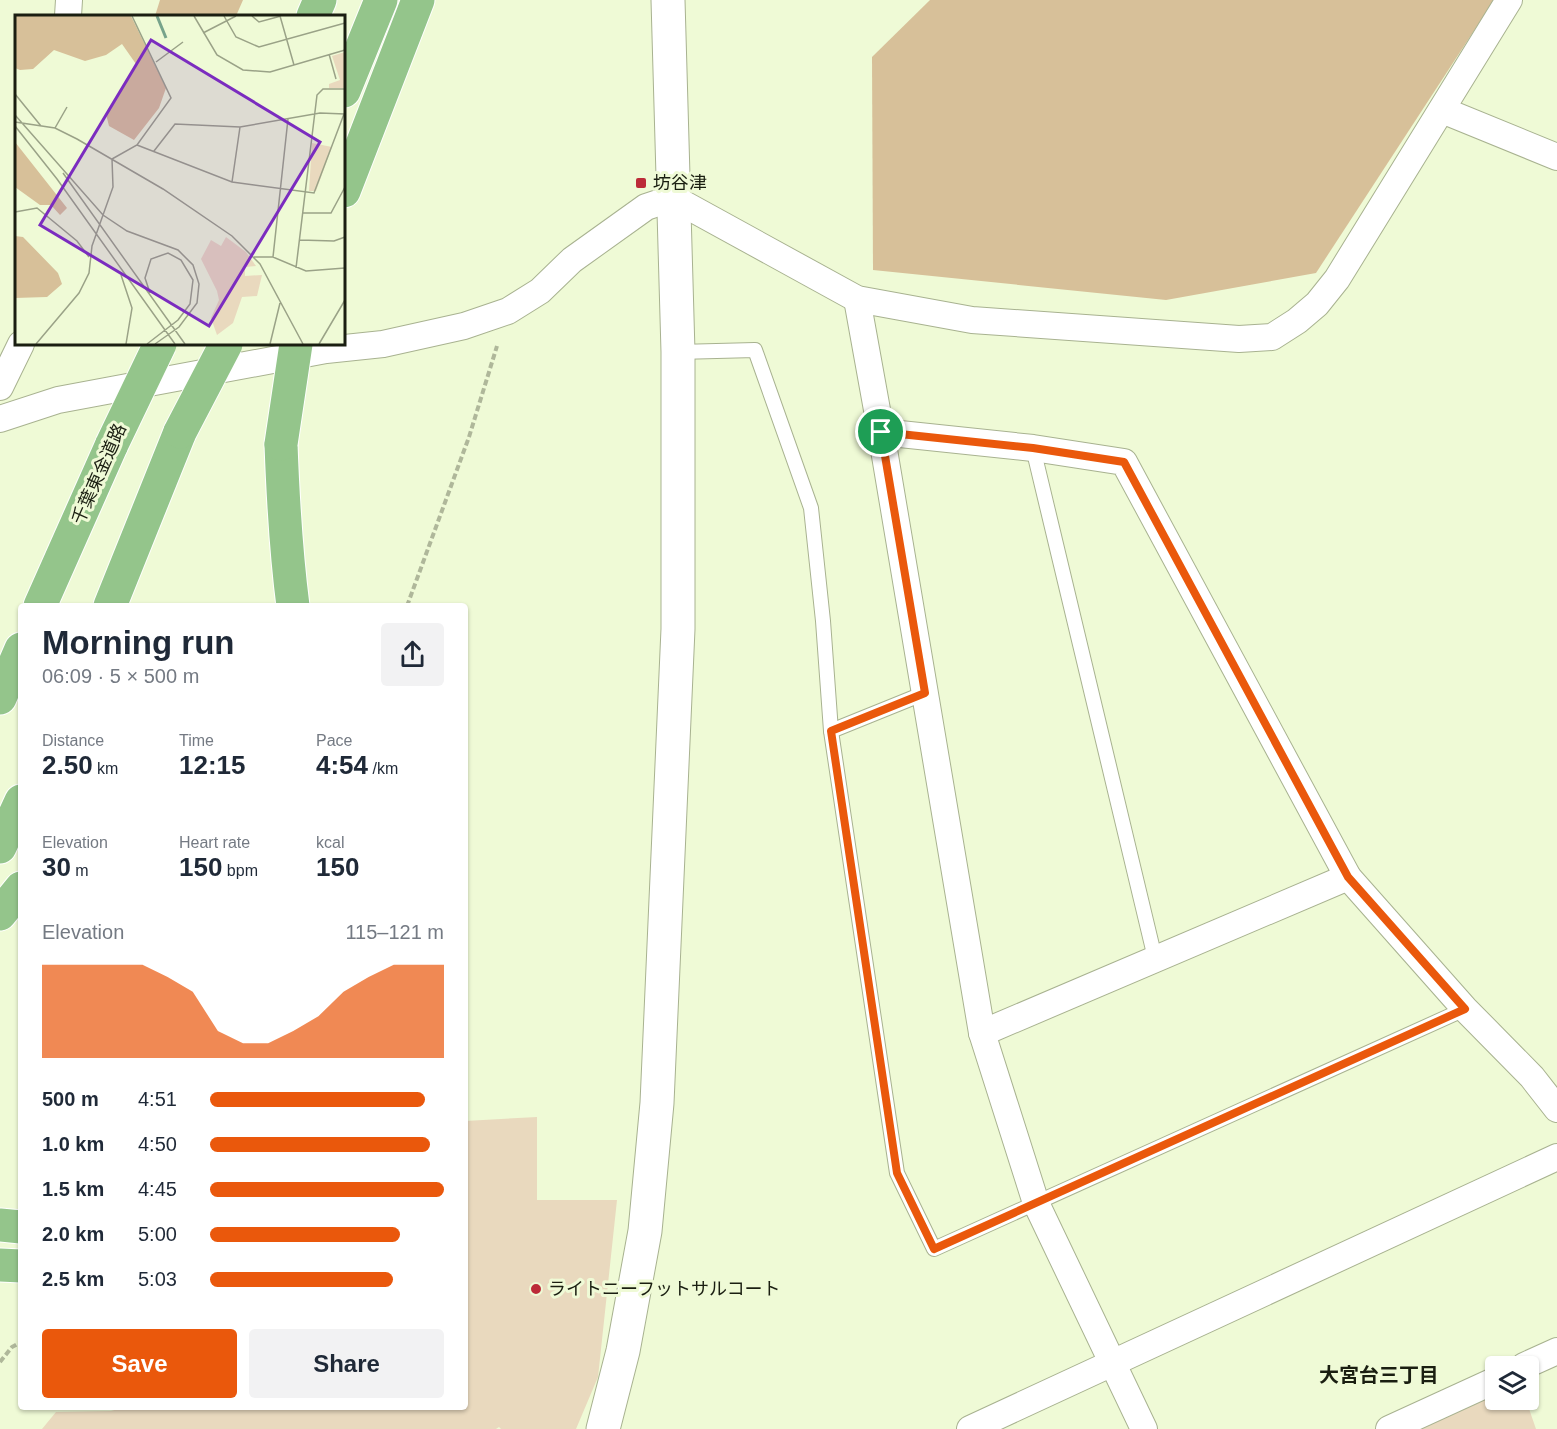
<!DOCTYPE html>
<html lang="en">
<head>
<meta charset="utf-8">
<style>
	:root { --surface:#fff; --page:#f2f2f3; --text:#1f2937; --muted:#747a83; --accent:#ea580c }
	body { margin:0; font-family:Arial,"Noto Sans JP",sans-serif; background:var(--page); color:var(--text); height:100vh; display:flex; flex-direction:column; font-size:22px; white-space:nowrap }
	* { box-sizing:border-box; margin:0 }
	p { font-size:20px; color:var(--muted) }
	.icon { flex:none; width:33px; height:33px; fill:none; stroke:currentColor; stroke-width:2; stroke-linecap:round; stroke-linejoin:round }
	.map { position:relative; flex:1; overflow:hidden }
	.drawer { position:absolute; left:18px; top:603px; width:450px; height:807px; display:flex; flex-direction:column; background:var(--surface); border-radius:6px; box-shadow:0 2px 4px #0004 }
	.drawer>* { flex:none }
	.controls { position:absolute; left:1485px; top:1356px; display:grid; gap:12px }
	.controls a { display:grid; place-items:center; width:54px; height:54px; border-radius:6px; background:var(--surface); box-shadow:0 2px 4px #0004; font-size:30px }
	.pin { position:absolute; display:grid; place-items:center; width:51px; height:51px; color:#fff; margin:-26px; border:3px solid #fff; border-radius:50%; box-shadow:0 2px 6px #0007 }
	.round { display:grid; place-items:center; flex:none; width:63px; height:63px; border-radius:6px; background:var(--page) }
	.overview { display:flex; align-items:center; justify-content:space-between; height:102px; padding:0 24px }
	h1 { font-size:33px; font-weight:700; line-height:45px }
	.figures { display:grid; grid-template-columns:repeat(3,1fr); gap:9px; height:102px; padding:6px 24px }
	.figures div { display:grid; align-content:center }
	.figures b { font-size:26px; font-weight:700 }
	.figures small { font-size:16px; font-weight:400 }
	.figures p { font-size:16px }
	.chart { height:168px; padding:12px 24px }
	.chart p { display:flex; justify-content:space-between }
	.chart svg { width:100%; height:108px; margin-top:6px; fill:var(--accent); opacity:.7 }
	.cta { display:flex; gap:12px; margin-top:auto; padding:12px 24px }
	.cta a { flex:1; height:69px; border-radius:6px; background:var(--accent); color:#fff; font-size:24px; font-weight:700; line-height:69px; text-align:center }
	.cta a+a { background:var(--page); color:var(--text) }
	ul { padding:0 24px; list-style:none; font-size:20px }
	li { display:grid; grid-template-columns:96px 72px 1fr; align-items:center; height:45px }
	li i { height:15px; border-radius:8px; background:var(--accent) }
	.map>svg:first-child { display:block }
	.green { fill:#e9d9be }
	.forest { fill:#d7c099 }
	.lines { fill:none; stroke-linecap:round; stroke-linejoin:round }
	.lane-casing { stroke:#a8b290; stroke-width:16 }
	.street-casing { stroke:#a8b290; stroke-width:28 }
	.secondary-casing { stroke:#a8b290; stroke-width:35 }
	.highway-casing { stroke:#fff; stroke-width:35 }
	.path { stroke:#afb79a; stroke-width:4; stroke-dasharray:6 3; stroke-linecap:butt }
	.lane { stroke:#fff; stroke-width:14 }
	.street { stroke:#fff; stroke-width:26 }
	.secondary { stroke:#fff; stroke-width:33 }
	.highway { stroke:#94c58b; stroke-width:33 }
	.highway-bridge-casing { stroke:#fff; stroke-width:35; stroke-linecap:butt }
	.highway-bridge { stroke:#94c58b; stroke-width:33 }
	.route-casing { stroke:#fff; stroke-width:12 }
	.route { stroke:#ea580c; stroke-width:8 }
	.poi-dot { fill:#bc2b38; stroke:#effad6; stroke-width:2 }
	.labels { text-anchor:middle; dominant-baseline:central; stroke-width:6; stroke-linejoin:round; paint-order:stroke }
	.poi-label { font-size:18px; fill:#1a1e11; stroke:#effad6; text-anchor:start }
	.street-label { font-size:18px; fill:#1a1e11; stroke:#effad6 }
	.neighbourhood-label { font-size:20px; font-weight:bold; fill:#1a1e11; stroke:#effad6 }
	.inset-river { fill:none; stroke:#77a38b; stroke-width:3 }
	.inset-road { fill:none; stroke:#9aa287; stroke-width:1.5 }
	.view { fill:#7b2cbf; fill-opacity:0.15; stroke:#7b2cbf; stroke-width:3 }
	.inset-edge { fill:none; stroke:#1a1e11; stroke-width:3 }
</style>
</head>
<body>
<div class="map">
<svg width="1557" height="1429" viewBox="0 0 1557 1429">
	<rect width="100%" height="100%" fill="#effad6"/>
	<!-- green -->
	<g class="green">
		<polygon points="537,1117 537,1200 617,1200 598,1377 576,1429 501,1429 499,1427 496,1429 42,1429 56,1412 111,1411 125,1407 465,1407 465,1121"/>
		<polygon points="1495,1392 1496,1400 1526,1400 1536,1429 1419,1429"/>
	</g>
	<!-- forest -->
	<g class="forest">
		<polygon points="160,0 243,0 236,16 155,16"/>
		<polygon points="930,0 1494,0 1316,273 1166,300 873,270 872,57"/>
	</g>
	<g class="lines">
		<defs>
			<g id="lane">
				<polyline points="678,352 755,350 811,508 823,621 831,731 897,1173 934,1249 1465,1009"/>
				<polyline points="1033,448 1155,958"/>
				<polyline points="831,731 925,693"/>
			</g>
			<g id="street">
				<polyline points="68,16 69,0"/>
				<polyline points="1442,110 1557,157"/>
				<polyline points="857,299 881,432 982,1033 1036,1203 1144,1429"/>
				<polyline points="0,387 21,344"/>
				<polyline points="0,419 58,400 326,350 383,344 464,326 508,311 540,291 572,260 646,207 673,198 857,299 972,320 1239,339 1272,337 1297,321 1317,304 1337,279 1509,0"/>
				<polyline points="881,432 1033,448 1124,462 1348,877 1465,1009 1532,1077 1557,1109"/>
				<polyline points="982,1033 1348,877"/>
				<polyline points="1524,1366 1557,1351"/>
				<polyline points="970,1429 1557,1157"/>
				<polyline points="1389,1429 1496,1380"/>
			</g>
			<polyline id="secondary" points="603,1429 623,1351 645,1231 657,1103 678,629 678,352 668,0"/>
			<g id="highway">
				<polyline points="313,16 320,0"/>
				<polyline points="344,91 381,0"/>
				<polyline points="344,191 418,0"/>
				<path d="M281,444c2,55 5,108 12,162"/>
				<polyline points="40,606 112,444"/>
				<polyline points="110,606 180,432"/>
				<polyline points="0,698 21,649"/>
				<polyline points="0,847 21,801"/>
				<polyline points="0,914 21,888"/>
				<polyline points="0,1225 21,1227"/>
				<polyline points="0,1265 21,1266"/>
			</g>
		</defs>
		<!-- lane casing -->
		<use href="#lane" class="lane-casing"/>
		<!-- street casing -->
		<use href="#street" class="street-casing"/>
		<!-- secondary casing -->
		<use href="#secondary" class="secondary-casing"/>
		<!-- highway casing -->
		<use href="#highway" class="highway-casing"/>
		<!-- path -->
		<g class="path">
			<polyline points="407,606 469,437 497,346"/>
			<polyline points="0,1362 12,1347 21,1342"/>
		</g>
		<!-- lane -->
		<use href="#lane" class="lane"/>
		<!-- street -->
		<use href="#street" class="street"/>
		<!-- secondary -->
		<use href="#secondary" class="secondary"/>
		<!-- highway -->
		<use href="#highway" class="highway"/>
		<defs>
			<g id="highway-bridge">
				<polyline points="180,432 226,344"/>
				<polyline points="112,444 160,344"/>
				<polyline points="281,444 296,344"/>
			</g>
		</defs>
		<!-- highway-bridge casing -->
		<use href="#highway-bridge" class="highway-bridge-casing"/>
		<!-- highway-bridge -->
		<use href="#highway-bridge" class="highway-bridge"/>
	</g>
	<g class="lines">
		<defs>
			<polygon id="route" points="881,432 1033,448 1124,462 1348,877 1465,1009 934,1249 897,1173 831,731 925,693"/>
		</defs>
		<!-- route casing -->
		<use href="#route" class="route-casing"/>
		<!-- route -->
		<use href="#route" class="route"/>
	</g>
	<!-- markers -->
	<g class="poi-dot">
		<rect x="635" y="177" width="12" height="12" rx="3"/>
		<circle cx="536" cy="1289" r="6"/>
	</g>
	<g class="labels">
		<!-- poi labels -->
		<g class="poi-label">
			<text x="653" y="183">坊谷津</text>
			<text x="548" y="1289">ライトニーフットサルコート</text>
		</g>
		<!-- street labels -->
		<g class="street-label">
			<text transform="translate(99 474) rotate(-66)">千葉東金道路</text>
		</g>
		<!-- neighbourhood labels -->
		<g class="neighbourhood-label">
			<text x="1379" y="1375">大宮台三丁目</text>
		</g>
	</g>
	<!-- overview -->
	<g transform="translate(15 15)">
		<rect width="330" height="330" fill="#effad6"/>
		<path d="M330,37v36h-16v-4l11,-4 -8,-24zM297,128l20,4 -16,44h-7zM211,222l20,15 10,14 -11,1v9l17,-1 -5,21 -15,1 -9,26 -16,12 -6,-17 8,-18 -2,-9 -16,-32 10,-19 10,6z" fill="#e9d9be"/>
		<path d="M0,1h116l35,72 -7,20 -25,32 -25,-14 -3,-12 30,-50 -14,-20 -16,11 -21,6 -31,-11 -21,19 -13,1 -5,-2zM0,127l52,66 -7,7 -9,-10h-11l-25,-18zM0,221l8,1 35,36 4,11 -15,13 -32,1z" fill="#d7c099"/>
		<path class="inset-river" d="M142,1l9,22"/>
		<path class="inset-road" d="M179,1l23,39 26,15 27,2 75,-22M209,1l12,21 23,10 86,-24M237,1l7,6 22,-6M265,1l14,49M188,18l33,-17M314,39l7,25M141,47l27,-20M0,79l26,32M0,100l88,100 24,16 51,19 15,15 6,19 -2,19 -18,24 -24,17M0,107l40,6 22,11 86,50 69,47 28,28 43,80M0,111l42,53 118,165M40,113l12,-21M122,130l95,37 82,11 30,-79M139,136l21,-27 65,3 80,-14 25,1M48,158l122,171M217,167l8,-55M0,197l22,-4 40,33 12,16M287,198h29l14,-26M285,225l34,1 11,-4M239,242h19l33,14 39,-3M258,242l15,-138M281,253l21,-173 6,-6h22M106,260l11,33 -6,36M21,329l43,-51 10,-20 3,-27 21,-59 -1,-28 25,-14 34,-47 -39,-82M132,329l31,-24 12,-16 3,-24 -12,-20 -13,-7 -17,6 -6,19 5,15M255,329l10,-41M304,329l26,-44"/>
		<path class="view" d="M136,25l169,102 -111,184 -169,-101z"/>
		<rect width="330" height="330" class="inset-edge"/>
	</g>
</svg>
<div class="controls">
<a><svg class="icon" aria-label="layers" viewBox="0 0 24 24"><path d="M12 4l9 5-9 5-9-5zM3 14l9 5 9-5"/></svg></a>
</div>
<div class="pin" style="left:881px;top:432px;background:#1e9e55"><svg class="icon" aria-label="arrive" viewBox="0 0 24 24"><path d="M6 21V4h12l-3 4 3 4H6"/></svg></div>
<section class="drawer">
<div class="overview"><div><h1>Morning run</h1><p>06:09 · 5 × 500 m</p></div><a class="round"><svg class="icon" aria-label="share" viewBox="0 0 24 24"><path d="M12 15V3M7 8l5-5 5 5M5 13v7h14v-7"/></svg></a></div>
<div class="figures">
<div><p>Distance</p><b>2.50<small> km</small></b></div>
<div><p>Time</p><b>12:15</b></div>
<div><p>Pace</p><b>4:54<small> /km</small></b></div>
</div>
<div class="figures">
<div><p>Elevation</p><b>30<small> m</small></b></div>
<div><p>Heart rate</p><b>150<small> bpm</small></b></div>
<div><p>kcal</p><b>150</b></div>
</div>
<div class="chart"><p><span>Elevation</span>115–121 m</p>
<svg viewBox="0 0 160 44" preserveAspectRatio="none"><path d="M0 44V6L10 6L20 6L30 6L40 6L50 11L60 17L70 33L80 38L90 38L100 33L110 27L120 17L130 11L140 6L150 6L160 6V44z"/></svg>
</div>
<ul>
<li><b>500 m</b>4:51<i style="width:92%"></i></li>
<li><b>1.0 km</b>4:50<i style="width:94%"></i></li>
<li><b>1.5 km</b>4:45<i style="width:100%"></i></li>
<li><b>2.0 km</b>5:00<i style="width:81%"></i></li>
<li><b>2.5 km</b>5:03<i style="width:78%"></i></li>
</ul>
<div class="cta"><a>Save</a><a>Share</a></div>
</section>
</div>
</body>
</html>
